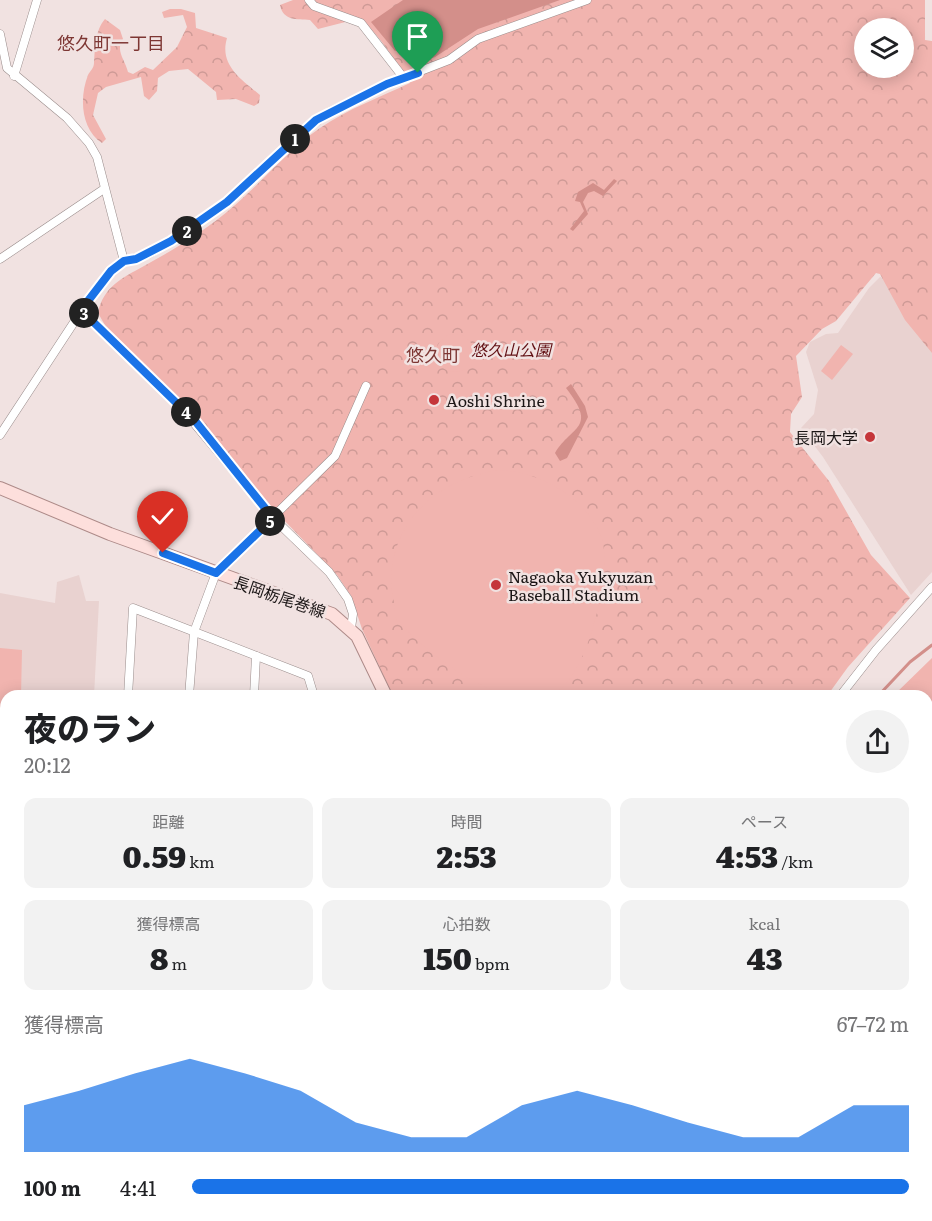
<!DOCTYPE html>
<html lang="ja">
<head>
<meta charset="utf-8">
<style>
	:root { --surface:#fff; --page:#f2f2f2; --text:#202124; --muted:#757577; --accent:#1a73e8 }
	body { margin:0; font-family:Literata,"Noto Sans JP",serif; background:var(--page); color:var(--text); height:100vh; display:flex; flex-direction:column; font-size:22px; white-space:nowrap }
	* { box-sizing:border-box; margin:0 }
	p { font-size:20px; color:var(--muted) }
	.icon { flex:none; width:33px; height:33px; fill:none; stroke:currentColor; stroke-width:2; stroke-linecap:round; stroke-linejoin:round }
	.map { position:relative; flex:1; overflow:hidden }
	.drawer { position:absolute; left:0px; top:690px; width:933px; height:531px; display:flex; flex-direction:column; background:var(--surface); border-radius:18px 18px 0 0; box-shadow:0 3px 15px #0003 }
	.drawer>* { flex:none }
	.buttons { position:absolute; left:854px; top:18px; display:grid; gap:12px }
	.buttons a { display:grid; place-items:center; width:60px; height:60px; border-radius:50%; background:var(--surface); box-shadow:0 3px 15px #0003; font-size:30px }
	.pin { position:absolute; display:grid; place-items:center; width:51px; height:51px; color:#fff; margin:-62px -26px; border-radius:50% 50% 50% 0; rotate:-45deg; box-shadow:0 0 6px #0007 }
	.pin .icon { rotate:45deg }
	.km { position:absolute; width:30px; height:30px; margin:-15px; border-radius:50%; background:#222; color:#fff; font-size:16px; line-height:30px; text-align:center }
	.round { display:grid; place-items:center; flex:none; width:63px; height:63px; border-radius:32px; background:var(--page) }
	.headline { display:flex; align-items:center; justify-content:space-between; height:102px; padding:0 24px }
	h1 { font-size:33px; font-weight:800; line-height:45px }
	.figures { display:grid; grid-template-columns:repeat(3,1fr); gap:9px; height:102px; padding:6px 24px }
	.figures div { display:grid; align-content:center; border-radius:12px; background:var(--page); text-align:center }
	.figures b { font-size:30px; font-weight:800 }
	.figures small { font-size:16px; font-weight:400 }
	.figures p { font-size:16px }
	.chart { height:168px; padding:12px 24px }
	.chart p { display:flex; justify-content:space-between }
	.chart svg { width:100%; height:108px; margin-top:6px; fill:var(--accent); opacity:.7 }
	ul { padding:0 24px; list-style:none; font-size:20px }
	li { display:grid; grid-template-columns:96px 72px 1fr; align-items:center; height:45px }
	li i { height:15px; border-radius:8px; background:var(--accent) }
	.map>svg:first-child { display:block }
	.built { fill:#e9d2d0 }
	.forest { fill:url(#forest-crowns); fill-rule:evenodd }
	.garden { fill:#f1b4af }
	.water { fill:#d38f8a }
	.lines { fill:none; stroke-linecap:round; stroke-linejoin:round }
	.stream { stroke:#d38f8a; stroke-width:3 }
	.street-casing { stroke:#9a8d8c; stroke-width:9 }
	.secondary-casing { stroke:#9a8d8c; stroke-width:12 }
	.primary-casing { stroke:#ad8a88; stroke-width:14 }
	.street { stroke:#fff; stroke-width:8 }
	.secondary { stroke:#feefee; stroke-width:10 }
	.primary { stroke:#fddfdc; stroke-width:12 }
	.route-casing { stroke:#fff; stroke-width:12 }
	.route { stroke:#1a73e8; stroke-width:8 }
	.poi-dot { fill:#c5363a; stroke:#f1e2e1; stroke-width:2 }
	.labels { text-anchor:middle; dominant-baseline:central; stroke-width:5; stroke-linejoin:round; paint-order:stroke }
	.park-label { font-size:16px; font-style:italic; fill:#610f13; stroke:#f1e2e1 }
	.poi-label { font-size:16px; fill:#1b1616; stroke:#f1e2e1; text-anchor:start }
	.street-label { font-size:16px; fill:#1b1616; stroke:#f1e2e1 }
	.neighbourhood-label { font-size:18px; fill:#7d3633; stroke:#f1e2e1 }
</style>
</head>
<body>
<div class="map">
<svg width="932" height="1221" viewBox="0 0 932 1221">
	<defs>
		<pattern id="forest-crowns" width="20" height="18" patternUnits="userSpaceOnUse" patternTransform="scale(1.5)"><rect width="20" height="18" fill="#f1b4af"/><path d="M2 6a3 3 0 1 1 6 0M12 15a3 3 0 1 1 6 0" fill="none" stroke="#ce9a96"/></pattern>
	</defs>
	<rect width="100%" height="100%" fill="#f1e2e1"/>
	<!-- built -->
	<g class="built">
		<polygon points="880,277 904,285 932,303 932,572 911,595 823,457 801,428 814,414 818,390 806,352 810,342 826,334 838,333 869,288"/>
		<polygon points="79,575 86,601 99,601 94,696 6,696 6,770 0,770 0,593 55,603 57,582"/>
		<polygon points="0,776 6,777 6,986 0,985"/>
	</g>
	<!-- forest -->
	<g class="forest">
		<path d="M293,0h632v40l7,1v312l-27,-33 -25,-46 -4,-1 -40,48 -14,8 -26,27 6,41 -11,17 -1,18 39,49 42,74 39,43 -62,69 -21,29h-434l-31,-67 -11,-33 -14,-21 -87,-90 -51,-64 -89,-87 -12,-21c5,-26 24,-35 46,-47 35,-19 72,-42 101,-70 25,-23 47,-49 75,-68 28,-19 60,-31 90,-45 -13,-18 -33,-55 -53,-64l-39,10 -8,-9c-13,-1 -27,1 -30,-15zM864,28h39v40h-39z"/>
		<path d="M170,9h11l14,4 1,15 31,10c-8,27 14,41 33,57l-1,8 -5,3 -18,-7 -19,1 -1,-8 -28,-23 -19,2 -11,7 -1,13 -8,9 -5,-4 -3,-19 -35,10 -8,6 -5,22 13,24 -4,4c-21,-14 -23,-45 -14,-68 2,-4 6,-7 6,-12 1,-14 1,-33 11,-44l15,11 3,9c-8,12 2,20 5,33l5,2 12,-7 8,3 24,-23 10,-20 -4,-12 -19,3 -2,-6z"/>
	</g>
	<!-- garden -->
	<g class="garden">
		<circle cx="455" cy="353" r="19"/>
		<polygon points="841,345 853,354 832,380 821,371"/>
		<path d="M499,470c40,1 87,27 102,66 13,32 -14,145 -49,159 -5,2 -12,1 -18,1 -7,0 -16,1 -23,0 -40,-9 -90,-48 -116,-79 1,-12 -4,-24 -4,-37 2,-63 49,-101 108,-110z"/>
		<polygon points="0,648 22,650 21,696 6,696 6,762 0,762"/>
		<polygon points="932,658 932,833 927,843 927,696 893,696"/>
		<polygon points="0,803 6,804 6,916 0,915"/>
	</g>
	<!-- water -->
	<g class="water">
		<polygon points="403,0 560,0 478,29 435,57 417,64 413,61 429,48 430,42 422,41 395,51 371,22"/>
		<polygon points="614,179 617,181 603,196 594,191 588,193 583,202 588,214 573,231 570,229 584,211 580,202 575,201 578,192 593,183 604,190"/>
		<path d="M571,384l14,22 3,11 -21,41 -7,3 -5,-8c17,-28 43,-24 11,-65z"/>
	</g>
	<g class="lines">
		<!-- stream -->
		<g class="stream">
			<polyline points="878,696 910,662 932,645"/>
			<polyline points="536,1221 539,1215"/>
		</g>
		<defs>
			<g id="street">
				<polyline points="309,0 314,6 361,23 403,77"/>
				<polyline points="0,34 7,68 67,118 89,143 97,157 124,261"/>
				<polyline points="14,76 37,0"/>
				<polyline points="0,259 104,189"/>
				<polyline points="81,310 174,399 273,518 329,572 348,599 353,614 351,628"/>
				<polyline points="0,435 86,304 111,271 124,261 149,254 188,230 227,202 302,132 331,111 387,84 449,60 478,39 587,0"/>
				<polyline points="128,696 133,608 308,676 314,696"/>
				<polyline points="189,696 194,632 216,573 335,456 366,386"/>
				<polyline points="254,696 256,656"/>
				<polyline points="840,696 876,650 932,587"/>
				<polyline points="0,775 6,775"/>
				<polyline points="927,859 932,849"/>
				<polyline points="0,991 6,992"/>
				<polyline points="249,1215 255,1221"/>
				<polyline points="498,1215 501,1221"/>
				<polyline points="767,1215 786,1221"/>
				<polyline points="905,1215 908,1221"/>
				<polyline points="235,1221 238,1215"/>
				<polyline points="351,1221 357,1215"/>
				<polyline points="627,1221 631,1215"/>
			</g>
			<g id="secondary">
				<polyline points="600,1215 610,1221"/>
				<polyline points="795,1221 796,1215"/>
			</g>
			<g id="primary">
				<polyline points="0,488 110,534 332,614 357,636 386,696"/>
				<polyline points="437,1221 441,1215"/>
			</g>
		</defs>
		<!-- street casing -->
		<use href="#street" class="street-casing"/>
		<!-- secondary casing -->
		<use href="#secondary" class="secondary-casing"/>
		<!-- primary casing -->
		<use href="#primary" class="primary-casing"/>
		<!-- street -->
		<use href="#street" class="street"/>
		<!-- secondary -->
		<use href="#secondary" class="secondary"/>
		<!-- primary -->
		<use href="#primary" class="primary"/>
	</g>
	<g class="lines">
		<defs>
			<polyline id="route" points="163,553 216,573 273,518 196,422 81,310 111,271 124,261 136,259 171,241 227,202 316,120 387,84 418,73"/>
		</defs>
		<!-- route casing -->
		<use href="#route" class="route-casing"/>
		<!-- route -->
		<use href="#route" class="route"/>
	</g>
	<!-- markers -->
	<g class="poi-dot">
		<circle cx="434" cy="400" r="6"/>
		<circle cx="870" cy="437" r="6"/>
		<circle cx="496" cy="585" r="6"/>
	</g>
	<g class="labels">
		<!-- park labels -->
		<g class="park-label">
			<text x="511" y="349">悠久山公園</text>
		</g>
		<!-- poi labels -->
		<g class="poi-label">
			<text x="446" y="400">Aoshi Shrine</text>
			<text x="858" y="437" text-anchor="end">長岡大学</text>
			<text x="508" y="576">Nagaoka Yukyuzan<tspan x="508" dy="18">Baseball Stadium</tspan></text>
		</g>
		<!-- street labels -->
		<g class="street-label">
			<text transform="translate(280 596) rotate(19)">長岡栃尾巻線</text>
		</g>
		<!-- neighbourhood labels -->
		<g class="neighbourhood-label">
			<text x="111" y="42">悠久町一丁目</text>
			<text x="433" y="354">悠久町</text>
		</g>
	</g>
</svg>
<div class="buttons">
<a><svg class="icon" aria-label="layers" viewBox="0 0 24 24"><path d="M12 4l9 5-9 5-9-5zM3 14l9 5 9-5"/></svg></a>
</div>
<div class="pin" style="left:418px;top:73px;background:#1e9e55"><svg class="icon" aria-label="arrive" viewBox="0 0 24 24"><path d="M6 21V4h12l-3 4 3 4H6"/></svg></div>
<div class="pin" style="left:163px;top:553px;background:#d93025"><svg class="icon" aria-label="check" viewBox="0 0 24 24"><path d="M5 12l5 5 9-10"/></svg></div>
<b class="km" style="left:295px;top:139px">1</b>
<b class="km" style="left:187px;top:231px">2</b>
<b class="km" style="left:84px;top:313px">3</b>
<b class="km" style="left:186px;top:412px">4</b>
<b class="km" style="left:270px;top:521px">5</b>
<section class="drawer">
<div class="headline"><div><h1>夜のラン</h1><p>20:12</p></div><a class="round"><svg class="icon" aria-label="share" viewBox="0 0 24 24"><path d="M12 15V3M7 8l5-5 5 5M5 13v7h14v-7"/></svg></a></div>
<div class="figures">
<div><p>距離</p><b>0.59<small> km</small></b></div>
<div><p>時間</p><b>2:53</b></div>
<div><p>ペース</p><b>4:53<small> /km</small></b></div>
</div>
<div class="figures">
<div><p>獲得標高</p><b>8<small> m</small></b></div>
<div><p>心拍数</p><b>150<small> bpm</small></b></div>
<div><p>kcal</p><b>43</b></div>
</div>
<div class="chart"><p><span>獲得標高</span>67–72 m</p>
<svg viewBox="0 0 160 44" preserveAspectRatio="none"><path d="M0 44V25L10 19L20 12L30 6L40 12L50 19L60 32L70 38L80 38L90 25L100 19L110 25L120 32L130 38L140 38L150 25L160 25V44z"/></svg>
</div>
<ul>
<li><b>100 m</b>4:41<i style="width:100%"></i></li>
</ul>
</section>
</div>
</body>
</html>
